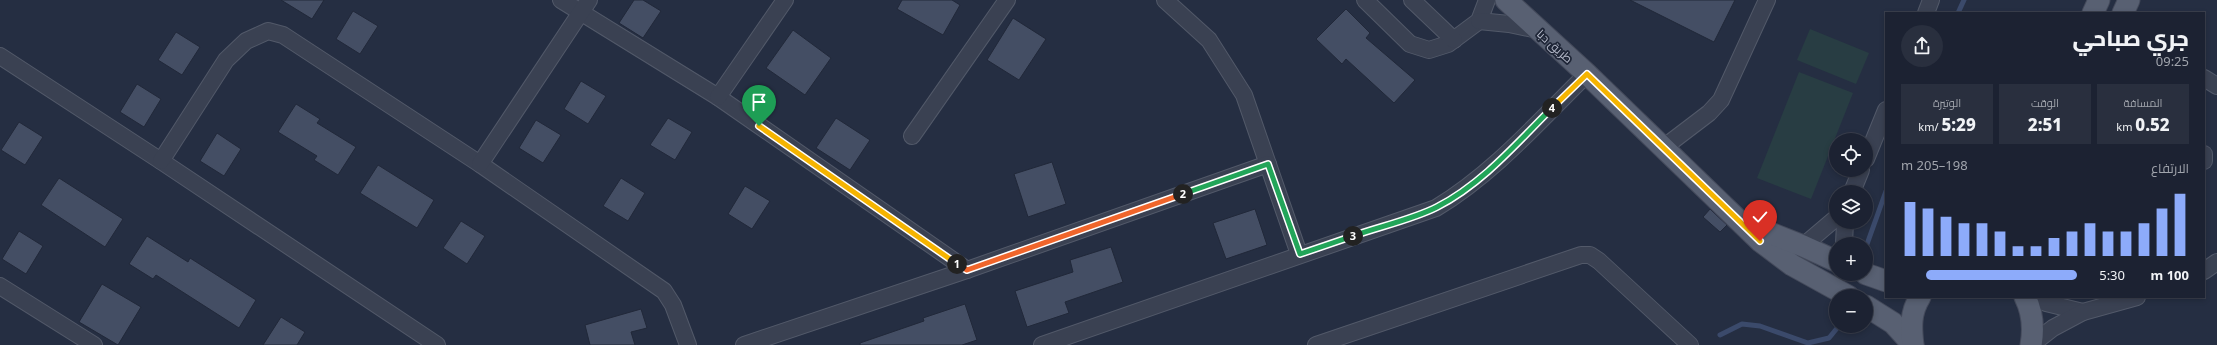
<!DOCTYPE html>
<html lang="ar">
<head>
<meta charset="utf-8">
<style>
	:root { --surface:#1c2232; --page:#292f3e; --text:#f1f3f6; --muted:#a0a4ac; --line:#3a3f4d; --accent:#8dabfa }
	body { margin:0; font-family:"Noto Sans",Cairo,sans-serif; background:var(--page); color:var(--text); direction:rtl; height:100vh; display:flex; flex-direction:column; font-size:15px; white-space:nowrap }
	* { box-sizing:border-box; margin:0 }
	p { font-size:13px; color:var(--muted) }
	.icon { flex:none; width:22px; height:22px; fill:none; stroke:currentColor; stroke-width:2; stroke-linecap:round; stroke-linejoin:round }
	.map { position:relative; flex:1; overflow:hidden; direction:ltr }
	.drawer { position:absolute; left:1885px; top:12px; width:320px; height:286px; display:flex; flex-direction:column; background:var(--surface); border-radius:0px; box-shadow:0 2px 6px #0003,0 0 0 1px var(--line); direction:rtl }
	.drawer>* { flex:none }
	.buttons { position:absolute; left:1829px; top:133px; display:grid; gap:8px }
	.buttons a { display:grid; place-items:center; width:44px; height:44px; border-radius:50%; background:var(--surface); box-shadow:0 2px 6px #0003,0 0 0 1px var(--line); font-size:20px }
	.pin { position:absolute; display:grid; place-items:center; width:34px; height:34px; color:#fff; margin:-41px -17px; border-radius:50% 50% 50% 0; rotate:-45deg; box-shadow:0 0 4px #0007 }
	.pin .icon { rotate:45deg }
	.km { position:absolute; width:20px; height:20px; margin:-10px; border-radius:50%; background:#222; color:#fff; font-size:11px; line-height:20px; text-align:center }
	.round { display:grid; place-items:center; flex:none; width:42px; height:42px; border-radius:21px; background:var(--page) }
	.headline { display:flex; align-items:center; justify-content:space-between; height:68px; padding:0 16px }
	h1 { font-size:22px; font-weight:800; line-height:30px }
	.stats { display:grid; grid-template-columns:repeat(3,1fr); gap:6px; height:68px; padding:4px 16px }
	.stats div { display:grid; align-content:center; border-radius:0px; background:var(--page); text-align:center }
	.stats b { font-size:17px; font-weight:800 }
	.stats small { font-size:11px; font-weight:400 }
	.stats p { font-size:11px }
	.chart { height:112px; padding:8px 16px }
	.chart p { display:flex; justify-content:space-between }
	.chart svg { width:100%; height:72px; margin-top:4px; stroke:var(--accent); stroke-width:6 }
	ul { padding:0 16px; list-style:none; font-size:13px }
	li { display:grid; grid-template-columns:64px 48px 1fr; align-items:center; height:30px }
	li i { height:10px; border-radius:5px; background:var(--accent) }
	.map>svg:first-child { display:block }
	.pitch { fill:#283d43 }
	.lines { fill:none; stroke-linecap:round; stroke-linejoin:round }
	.stream { stroke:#3b4a6b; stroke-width:5 }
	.building { fill:#444e64; stroke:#212839 }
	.minor-casing { stroke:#525969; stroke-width:18 }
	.major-casing { stroke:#444a5b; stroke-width:23 }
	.minor { stroke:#3a4152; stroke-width:16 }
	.major { stroke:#586072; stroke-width:21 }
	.split-1-casing { stroke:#fff; stroke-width:8 }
	.split-2-casing { stroke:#fff; stroke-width:8 }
	.split-3-casing { stroke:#fff; stroke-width:8 }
	.split-4-casing { stroke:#fff; stroke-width:8 }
	.split-5-casing { stroke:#fff; stroke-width:8 }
	.split-1 { stroke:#f5b400; stroke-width:5 }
	.split-2 { stroke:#f0652b; stroke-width:5 }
	.split-3 { stroke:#22a559; stroke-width:5 }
	.split-4 { stroke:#22a559; stroke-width:5 }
	.split-5 { stroke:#f5b400; stroke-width:5 }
	.labels { text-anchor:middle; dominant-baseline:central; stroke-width:3.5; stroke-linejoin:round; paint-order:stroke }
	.street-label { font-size:12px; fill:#b7bccc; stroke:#1f2637 }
</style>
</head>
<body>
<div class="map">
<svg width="2217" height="345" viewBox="0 0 2217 345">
	<rect width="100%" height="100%" fill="#252e42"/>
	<!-- pitch -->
	<g class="pitch">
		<polygon points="1810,29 1869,53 1856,84 1797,60"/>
		<polygon points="1799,72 1853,93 1811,199 1757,178"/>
	</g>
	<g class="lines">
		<!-- stream -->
		<g class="stream">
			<polyline points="1958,13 1964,0"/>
			<polyline points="1866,247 1886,191"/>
			<polyline points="1720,335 1742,324 1760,326 1808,343 1829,338 1838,327"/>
		</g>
	</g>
	<!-- building -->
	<g class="building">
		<polygon points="281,0 324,0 312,19"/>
		<polygon points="634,0 643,0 661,11 643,38 619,23"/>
		<polygon points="902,0 952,0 960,5 943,35 897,9"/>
		<polygon points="1630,0 1735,0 1714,42"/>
		<polygon points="1346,9 1370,33 1366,38 1415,80 1394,103 1346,59 1342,64 1316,39"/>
		<polygon points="353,11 378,26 360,54 336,39"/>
		<polygon points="1013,18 1046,39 1019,80 987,60"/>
		<polygon points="793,30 831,58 805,95 766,68"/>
		<polygon points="176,32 200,47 182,75 158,60"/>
		<polygon points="581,81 606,96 588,124 564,109"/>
		<polygon points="137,84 161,99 144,127 120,112"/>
		<polygon points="296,104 320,119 317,123 356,147 338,175 314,160 317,156 278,132"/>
		<polygon points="668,118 692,132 675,160 650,145"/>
		<polygon points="836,118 870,140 850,170 816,148"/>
		<polygon points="536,120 561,135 543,163 519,148"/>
		<polygon points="19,122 43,137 25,165 1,150"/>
		<polygon points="217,133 241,149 224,176 200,161"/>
		<polygon points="1052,162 1066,204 1028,217 1014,174"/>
		<polygon points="378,165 434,200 417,228 360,193"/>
		<polygon points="59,178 123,219 105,247 41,205"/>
		<polygon points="621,178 645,193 628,221 603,206"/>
		<polygon points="745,186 770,201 752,229 728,214"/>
		<polygon points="1255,209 1267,245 1226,259 1213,223"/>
		<polygon points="1710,209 1727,225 1720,232 1703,217"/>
		<polygon points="461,221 485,236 467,264 443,248"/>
		<polygon points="19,231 43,246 26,274 2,259"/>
		<polygon points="147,236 188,262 190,258 256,300 239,328 156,275 153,279 129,264"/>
		<polygon points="1111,247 1123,282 1065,302 1069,313 1027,327 1015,291 1073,272 1070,260"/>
		<polygon points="102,284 141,307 118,345 79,322"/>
		<polygon points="965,304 977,340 962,345 860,345 860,343 924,321 923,318"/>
		<polygon points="641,309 647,328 631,332 635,345 590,345 585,325"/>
		<polygon points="281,317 305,332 297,345 263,345"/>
	</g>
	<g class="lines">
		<defs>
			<g id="minor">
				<polyline points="561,0 718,97 967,270"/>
				<polyline points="1165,0 1209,40 1244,95 1299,254"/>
				<polyline points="1365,0 1410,44 1429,50 1448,44 1479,21 1487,0"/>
				<polyline points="1412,0 1454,40"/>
				<polyline points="1926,13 1931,0"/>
				<polyline points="1479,21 1509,24 1538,30"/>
				<polyline points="0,56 161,161 437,345"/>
				<polyline points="2204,78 2217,86"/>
				<polyline points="718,97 785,0"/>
				<polyline points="912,136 1007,0"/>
				<polyline points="1663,148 1709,113 1721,100 1767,0"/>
				<polyline points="2204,154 2204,161"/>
				<polyline points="1866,159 1886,110"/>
				<polyline points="161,161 226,60 246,41 268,31 283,35 480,164 664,291 673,305 688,345"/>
				<polyline points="480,164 589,0"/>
				<polyline points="1852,192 1861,170"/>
				<polyline points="1844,244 1845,222"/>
				<polyline points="1803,246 1836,218"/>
				<polyline points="2204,271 2217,262"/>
				<polyline points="0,286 94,345"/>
				<polyline points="2032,297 2046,303 2083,312"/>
				<polyline points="744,345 967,270 1268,164"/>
				<path d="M1042,345l394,-137c58,-35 103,-87 151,-134"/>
				<polyline points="1316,345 1581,255 1590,255 1599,261 1690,345"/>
				<polyline points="2031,345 2053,328 2083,312 2137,297"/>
			</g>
			<g id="major">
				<polyline points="1506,0 1587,74 1760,241 1792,265 1848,296"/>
				<polyline points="2093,13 2099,0"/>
				<polyline points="2123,13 2129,0"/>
				<polyline points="1750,225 1803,246 1836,261"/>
				<polyline points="1866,274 1886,281"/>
				<path d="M2025,297c8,16 9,31 6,48"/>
				<polyline points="1866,306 1893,323 1913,345"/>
				<path d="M1913,345c-2,-17 -3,-32 7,-48"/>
			</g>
		</defs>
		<!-- minor casing -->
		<use href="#minor" class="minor-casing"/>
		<!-- major casing -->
		<use href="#major" class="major-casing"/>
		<!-- minor -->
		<use href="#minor" class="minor"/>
		<!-- major -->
		<use href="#major" class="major"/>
	</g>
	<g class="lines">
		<defs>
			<polyline id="split-1" points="759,126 957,264"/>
			<polyline id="split-2" points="957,264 967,270 1183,194"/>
			<polyline id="split-3" points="1183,194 1268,164 1300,254 1353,236"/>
			<path id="split-4" d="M1353,236c25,-9 61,-17 84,-29 45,-23 79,-63 115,-99"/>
			<polyline id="split-5" points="1552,108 1587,74 1760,241"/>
		</defs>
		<!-- split-1 casing -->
		<use href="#split-1" class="split-1-casing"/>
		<!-- split-2 casing -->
		<use href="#split-2" class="split-2-casing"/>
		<!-- split-3 casing -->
		<use href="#split-3" class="split-3-casing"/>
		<!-- split-4 casing -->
		<use href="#split-4" class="split-4-casing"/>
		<!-- split-5 casing -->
		<use href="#split-5" class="split-5-casing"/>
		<!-- split-1 -->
		<use href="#split-1" class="split-1"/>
		<!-- split-2 -->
		<use href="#split-2" class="split-2"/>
		<!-- split-3 -->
		<use href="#split-3" class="split-3"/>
		<!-- split-4 -->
		<use href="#split-4" class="split-4"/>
		<!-- split-5 -->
		<use href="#split-5" class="split-5"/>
	</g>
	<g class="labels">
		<!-- street labels -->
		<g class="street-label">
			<text transform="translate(1555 46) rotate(42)">طريق دبا</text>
		</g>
	</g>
</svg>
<div class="buttons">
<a><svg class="icon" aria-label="locate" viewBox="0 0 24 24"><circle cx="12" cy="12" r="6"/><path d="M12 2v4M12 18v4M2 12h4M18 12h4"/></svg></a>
<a><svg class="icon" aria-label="layers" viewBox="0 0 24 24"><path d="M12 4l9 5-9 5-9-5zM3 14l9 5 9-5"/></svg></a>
<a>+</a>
<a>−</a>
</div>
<div class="pin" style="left:759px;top:126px;background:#1e9e55"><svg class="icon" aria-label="arrive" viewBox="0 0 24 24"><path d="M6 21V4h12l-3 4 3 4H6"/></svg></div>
<div class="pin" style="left:1760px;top:241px;background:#d93025"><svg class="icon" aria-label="check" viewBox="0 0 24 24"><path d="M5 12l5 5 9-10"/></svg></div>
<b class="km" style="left:957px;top:264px">1</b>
<b class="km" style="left:1183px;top:194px">2</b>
<b class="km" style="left:1353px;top:236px">3</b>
<b class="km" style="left:1552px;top:108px">4</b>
<section class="drawer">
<div class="headline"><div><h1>جري صباحي</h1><p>09:25</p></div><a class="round"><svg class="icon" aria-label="share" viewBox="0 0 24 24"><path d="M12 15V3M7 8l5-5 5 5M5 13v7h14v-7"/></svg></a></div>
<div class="stats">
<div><p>المسافة</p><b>0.52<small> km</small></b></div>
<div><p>الوقت</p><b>2:51</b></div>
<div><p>الوتيرة</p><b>5:29<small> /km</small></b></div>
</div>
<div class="chart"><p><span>الارتفاع</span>198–205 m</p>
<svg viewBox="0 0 160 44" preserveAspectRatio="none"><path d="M5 44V11M15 44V15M25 44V20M35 44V24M45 44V24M55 44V29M65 44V38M75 44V38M85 44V33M95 44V29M105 44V24M115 44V29M125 44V29M135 44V24M145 44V15M155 44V6"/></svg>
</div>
<ul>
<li><b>100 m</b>5:30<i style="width:86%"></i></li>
</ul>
</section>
</div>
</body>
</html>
